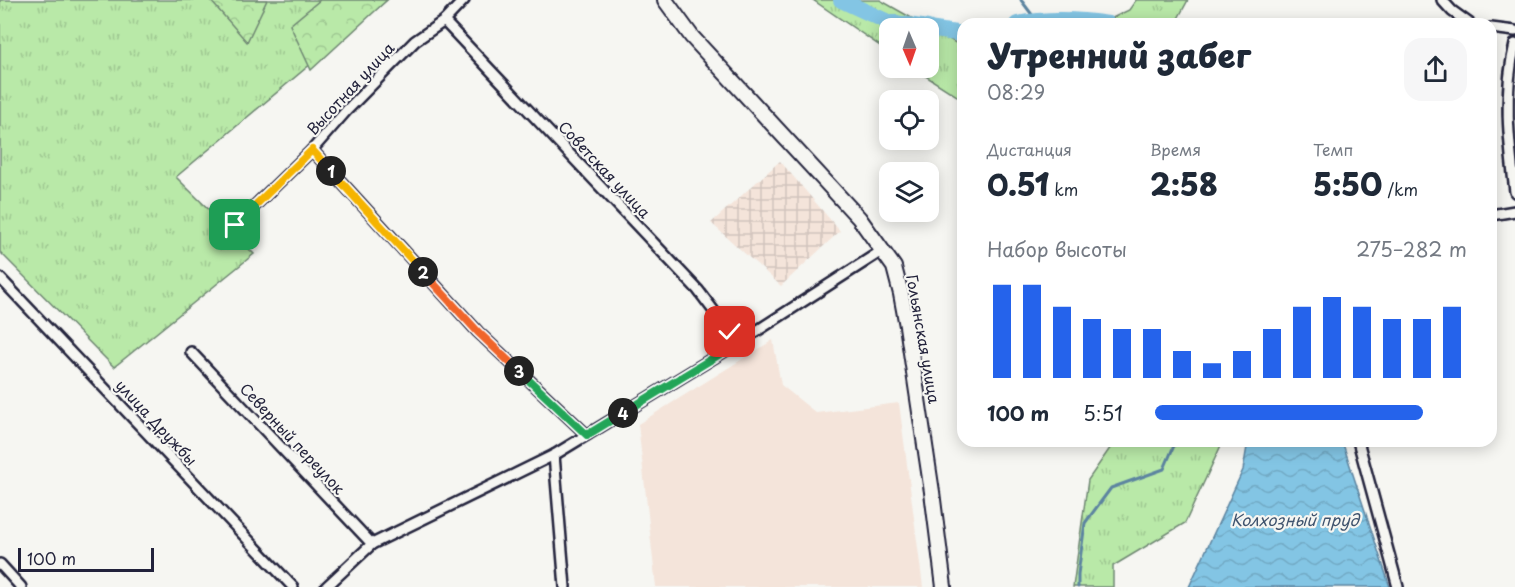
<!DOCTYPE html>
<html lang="ru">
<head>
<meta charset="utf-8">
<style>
	:root { --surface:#fff; --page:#f6f6f7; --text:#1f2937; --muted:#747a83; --accent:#2563eb }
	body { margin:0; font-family:"Playpen Sans",sans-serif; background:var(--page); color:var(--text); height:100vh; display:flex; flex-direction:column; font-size:22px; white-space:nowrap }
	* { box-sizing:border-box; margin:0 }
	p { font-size:20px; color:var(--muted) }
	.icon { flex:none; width:33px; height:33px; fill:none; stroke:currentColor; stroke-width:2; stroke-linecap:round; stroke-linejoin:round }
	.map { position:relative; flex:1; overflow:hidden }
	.side { position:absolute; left:957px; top:18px; width:540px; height:429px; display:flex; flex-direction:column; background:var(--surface); border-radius:18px; box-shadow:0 3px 15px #0003 }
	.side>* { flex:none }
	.needle { width:39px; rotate:178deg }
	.buttons { position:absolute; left:879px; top:18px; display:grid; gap:12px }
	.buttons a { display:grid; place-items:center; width:60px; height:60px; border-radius:12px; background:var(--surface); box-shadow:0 3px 15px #0003; font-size:30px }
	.scale { position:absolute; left:18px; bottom:15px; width:136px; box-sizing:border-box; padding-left:6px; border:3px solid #22223b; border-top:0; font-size:16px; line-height:21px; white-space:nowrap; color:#22223b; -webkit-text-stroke:4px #f6f6f2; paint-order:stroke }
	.pin { position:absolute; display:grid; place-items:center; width:51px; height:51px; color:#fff; margin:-26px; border-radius:12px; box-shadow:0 3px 9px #0006 }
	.km { position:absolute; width:30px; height:30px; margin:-15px; border-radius:50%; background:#222; color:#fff; font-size:16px; line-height:30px; text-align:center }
	.round { display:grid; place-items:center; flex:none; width:63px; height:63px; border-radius:18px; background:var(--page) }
	.headline { display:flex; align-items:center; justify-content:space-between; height:102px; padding:0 30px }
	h1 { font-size:33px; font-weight:800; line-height:45px }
	.stats { display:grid; grid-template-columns:repeat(3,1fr); gap:9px; height:102px; padding:6px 30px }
	.stats div { display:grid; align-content:center }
	.stats b { font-size:30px; font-weight:800 }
	.stats small { font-size:16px; font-weight:400 }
	.stats p { font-size:16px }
	.chart { height:168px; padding:12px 30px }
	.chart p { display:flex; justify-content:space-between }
	.chart svg { width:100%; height:108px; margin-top:6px; stroke:var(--accent); stroke-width:6 }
	ul { padding:0 30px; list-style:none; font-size:20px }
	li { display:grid; grid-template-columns:96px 72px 1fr; align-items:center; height:45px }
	li i { height:15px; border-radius:8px; background:var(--accent) }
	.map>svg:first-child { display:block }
	.built { fill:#f4e4da }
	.industrial { fill:url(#industrial-grid) }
	.grass { fill:url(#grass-tufts); stroke:#6e8672; stroke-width:1.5 }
	.forest { fill:url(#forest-crowns); stroke:#6e8672; stroke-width:1.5 }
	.water { fill:url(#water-waves); stroke:#5c84a0; stroke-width:1.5 }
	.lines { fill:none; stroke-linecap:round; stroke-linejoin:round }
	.stream { stroke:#5c84a0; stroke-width:3 }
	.river { stroke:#83c5e4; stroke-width:16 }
	.street-casing { stroke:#22223b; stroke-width:14 }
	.secondary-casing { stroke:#22223b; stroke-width:18 }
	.street { stroke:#f6f6f2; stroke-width:9 }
	.secondary { stroke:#f6f6f2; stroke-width:14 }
	.split-1-casing { stroke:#fff; stroke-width:12 }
	.split-2-casing { stroke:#fff; stroke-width:12 }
	.split-3-casing { stroke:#fff; stroke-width:12 }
	.split-4-casing { stroke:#fff; stroke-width:12 }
	.split-5-casing { stroke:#fff; stroke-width:12 }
	.split-1 { stroke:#f5b400; stroke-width:8 }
	.split-2 { stroke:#f5b400; stroke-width:8 }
	.split-3 { stroke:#f0652b; stroke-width:8 }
	.split-4 { stroke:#22a559; stroke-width:8 }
	.split-5 { stroke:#22a559; stroke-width:8 }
	.labels { text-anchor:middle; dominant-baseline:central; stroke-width:4.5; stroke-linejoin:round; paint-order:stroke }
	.street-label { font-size:15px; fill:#22223b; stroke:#f6f6f2 }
	.water-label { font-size:16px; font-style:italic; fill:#3f536e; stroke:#f6f6f2 }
</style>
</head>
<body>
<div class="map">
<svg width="1515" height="587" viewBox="0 0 1515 587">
	<defs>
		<pattern id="industrial-grid" width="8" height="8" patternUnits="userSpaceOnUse" patternTransform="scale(1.5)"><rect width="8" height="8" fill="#f4e4da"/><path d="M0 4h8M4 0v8" fill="none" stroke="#d1c3bc"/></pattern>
		<pattern id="grass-tufts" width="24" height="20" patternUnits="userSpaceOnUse" patternTransform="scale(1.5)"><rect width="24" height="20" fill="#b9e9a8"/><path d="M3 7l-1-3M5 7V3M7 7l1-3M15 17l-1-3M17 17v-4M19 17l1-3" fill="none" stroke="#9fc892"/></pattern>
		<pattern id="forest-crowns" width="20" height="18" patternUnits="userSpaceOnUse" patternTransform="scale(1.5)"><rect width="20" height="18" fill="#b9e9a8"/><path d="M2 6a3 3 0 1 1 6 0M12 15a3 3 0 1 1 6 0" fill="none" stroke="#9fc892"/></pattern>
		<pattern id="water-waves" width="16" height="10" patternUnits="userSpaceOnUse" patternTransform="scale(1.5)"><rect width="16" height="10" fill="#83c5e4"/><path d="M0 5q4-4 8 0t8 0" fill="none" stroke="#71a9c4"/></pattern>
	</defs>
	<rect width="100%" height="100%" fill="#f6f6f2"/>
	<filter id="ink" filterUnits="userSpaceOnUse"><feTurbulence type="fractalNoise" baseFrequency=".0167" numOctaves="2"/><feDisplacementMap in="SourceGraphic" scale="12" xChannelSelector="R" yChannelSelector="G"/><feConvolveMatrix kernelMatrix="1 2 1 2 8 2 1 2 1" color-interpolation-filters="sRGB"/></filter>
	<g filter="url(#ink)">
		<!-- built -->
		<polygon class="built" points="773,340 781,385 816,413 899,403 923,587 656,587 638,424"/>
		<!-- industrial -->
		<polygon class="industrial" points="780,161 840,231 781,286 711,223"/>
		<!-- grass -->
		<g class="grass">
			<polygon points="0,0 387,0 176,177 254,254 114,367 0,252"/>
			<polygon points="813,0 880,0 963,47 963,100 913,68 928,68 928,28 890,28 889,52"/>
			<polygon points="1136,0 1188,0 1175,24 1100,24 1129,10"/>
			<polygon points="1115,441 1223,441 1185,523 1113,566 1113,587 1073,587 1088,480"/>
		</g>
		<!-- forest -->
		<g class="forest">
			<polygon points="210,0 267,0 247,42"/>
			<polygon points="320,0 387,0 311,70 290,25"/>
		</g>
		<!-- water -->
		<polygon class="water" points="1248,441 1342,441 1390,587 1189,587 1243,470"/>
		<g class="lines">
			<!-- stream -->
			<g class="stream">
				<polyline points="1021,0 1036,20"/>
				<polyline points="1078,587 1078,574 1085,523 1111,488 1164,469 1176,441"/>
			</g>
			<!-- river -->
			<g class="river">
				<polyline points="841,0 888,22 928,28"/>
				<path d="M1017,24c31,-6 60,-5 91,0"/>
				<polyline points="928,29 963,34"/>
			</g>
			<defs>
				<g id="street">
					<polyline points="1442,0 1452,11 1470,24"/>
					<polyline points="444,21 698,290 738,343"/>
					<polyline points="1491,28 1515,31"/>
					<path d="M1515,44c-12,49 -6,98 0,148"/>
					<polyline points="312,150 478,332 587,435"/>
					<polyline points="1491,215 1515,211"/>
					<polyline points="235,225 312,150 347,110 415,41 444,21 464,0"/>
					<polyline points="0,278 293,587"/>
					<polyline points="191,352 372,544"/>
					<polyline points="1358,441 1398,587"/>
					<polyline points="554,455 565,587"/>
					<polyline points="0,564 21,587"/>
					<polyline points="326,587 372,544 554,455 738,343 883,250"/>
				</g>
				<polyline id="secondary" points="665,0 692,37 859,218 894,267 901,294 907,326 932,492 944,587"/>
			</defs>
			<!-- street casing -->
			<use href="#street" class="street-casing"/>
			<!-- secondary casing -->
			<use href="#secondary" class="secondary-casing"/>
			<!-- street -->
			<use href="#street" class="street"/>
			<!-- secondary -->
			<use href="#secondary" class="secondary"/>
		</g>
	</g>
	<g class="lines" filter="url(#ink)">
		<defs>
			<polyline id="split-1" points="235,225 312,150 331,171"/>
			<polyline id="split-2" points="331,171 423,272"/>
			<polyline id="split-3" points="423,272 478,332 519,371"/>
			<polyline id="split-4" points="519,371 587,435 623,413"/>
			<polyline id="split-5" points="623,413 738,343 730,332"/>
		</defs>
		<!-- split-1 casing -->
		<use href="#split-1" class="split-1-casing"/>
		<!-- split-2 casing -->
		<use href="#split-2" class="split-2-casing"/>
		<!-- split-3 casing -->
		<use href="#split-3" class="split-3-casing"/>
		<!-- split-4 casing -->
		<use href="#split-4" class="split-4-casing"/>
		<!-- split-5 casing -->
		<use href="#split-5" class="split-5-casing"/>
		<!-- split-1 -->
		<use href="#split-1" class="split-1"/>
		<!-- split-2 -->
		<use href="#split-2" class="split-2"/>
		<!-- split-3 -->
		<use href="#split-3" class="split-3"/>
		<!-- split-4 -->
		<use href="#split-4" class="split-4"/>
		<!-- split-5 -->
		<use href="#split-5" class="split-5"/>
	</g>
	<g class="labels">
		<!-- street labels -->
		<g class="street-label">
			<text transform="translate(350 88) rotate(-47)">Высотная улица</text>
			<text transform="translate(605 169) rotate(47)">Советская улица</text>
			<text transform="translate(924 339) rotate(80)">Гольянская улица</text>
			<text transform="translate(157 422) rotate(47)">улица Дружбы</text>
			<text transform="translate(293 438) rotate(47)">Северный переулок</text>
		</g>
		<!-- water labels -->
		<g class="water-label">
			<text x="1295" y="519">Колхозный пруд</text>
		</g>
	</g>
</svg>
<div class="buttons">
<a><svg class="needle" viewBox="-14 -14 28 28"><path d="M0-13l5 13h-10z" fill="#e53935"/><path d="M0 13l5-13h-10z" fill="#747a83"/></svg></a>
<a><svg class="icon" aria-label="locate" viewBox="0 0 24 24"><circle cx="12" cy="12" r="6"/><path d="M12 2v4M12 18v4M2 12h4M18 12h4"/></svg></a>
<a><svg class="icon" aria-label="layers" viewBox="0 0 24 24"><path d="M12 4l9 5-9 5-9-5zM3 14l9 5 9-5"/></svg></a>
</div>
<div class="scale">100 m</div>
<div class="pin" style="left:235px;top:225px;background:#1e9e55"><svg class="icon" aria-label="arrive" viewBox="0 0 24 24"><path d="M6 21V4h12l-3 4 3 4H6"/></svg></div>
<div class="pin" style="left:730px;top:332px;background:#d93025"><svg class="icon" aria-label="check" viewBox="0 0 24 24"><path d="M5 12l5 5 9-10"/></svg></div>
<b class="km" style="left:331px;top:171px">1</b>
<b class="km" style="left:423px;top:272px">2</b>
<b class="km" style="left:519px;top:371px">3</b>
<b class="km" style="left:623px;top:413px">4</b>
<section class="side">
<div class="headline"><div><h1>Утренний забег</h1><p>08:29</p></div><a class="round"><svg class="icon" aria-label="share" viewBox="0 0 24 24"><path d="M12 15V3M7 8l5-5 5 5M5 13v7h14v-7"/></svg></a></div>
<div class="stats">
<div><p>Дистанция</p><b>0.51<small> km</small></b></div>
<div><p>Время</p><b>2:58</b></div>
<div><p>Темп</p><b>5:50<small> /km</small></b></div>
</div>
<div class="chart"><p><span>Набор высоты</span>275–282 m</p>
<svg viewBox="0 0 160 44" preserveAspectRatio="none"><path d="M5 44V6M15 44V6M25 44V15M35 44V20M45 44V24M55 44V24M65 44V33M75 44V38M85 44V33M95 44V24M105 44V15M115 44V11M125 44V15M135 44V20M145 44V20M155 44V15"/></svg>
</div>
<ul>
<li><b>100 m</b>5:51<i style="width:86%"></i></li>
</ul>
</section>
</div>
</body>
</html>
